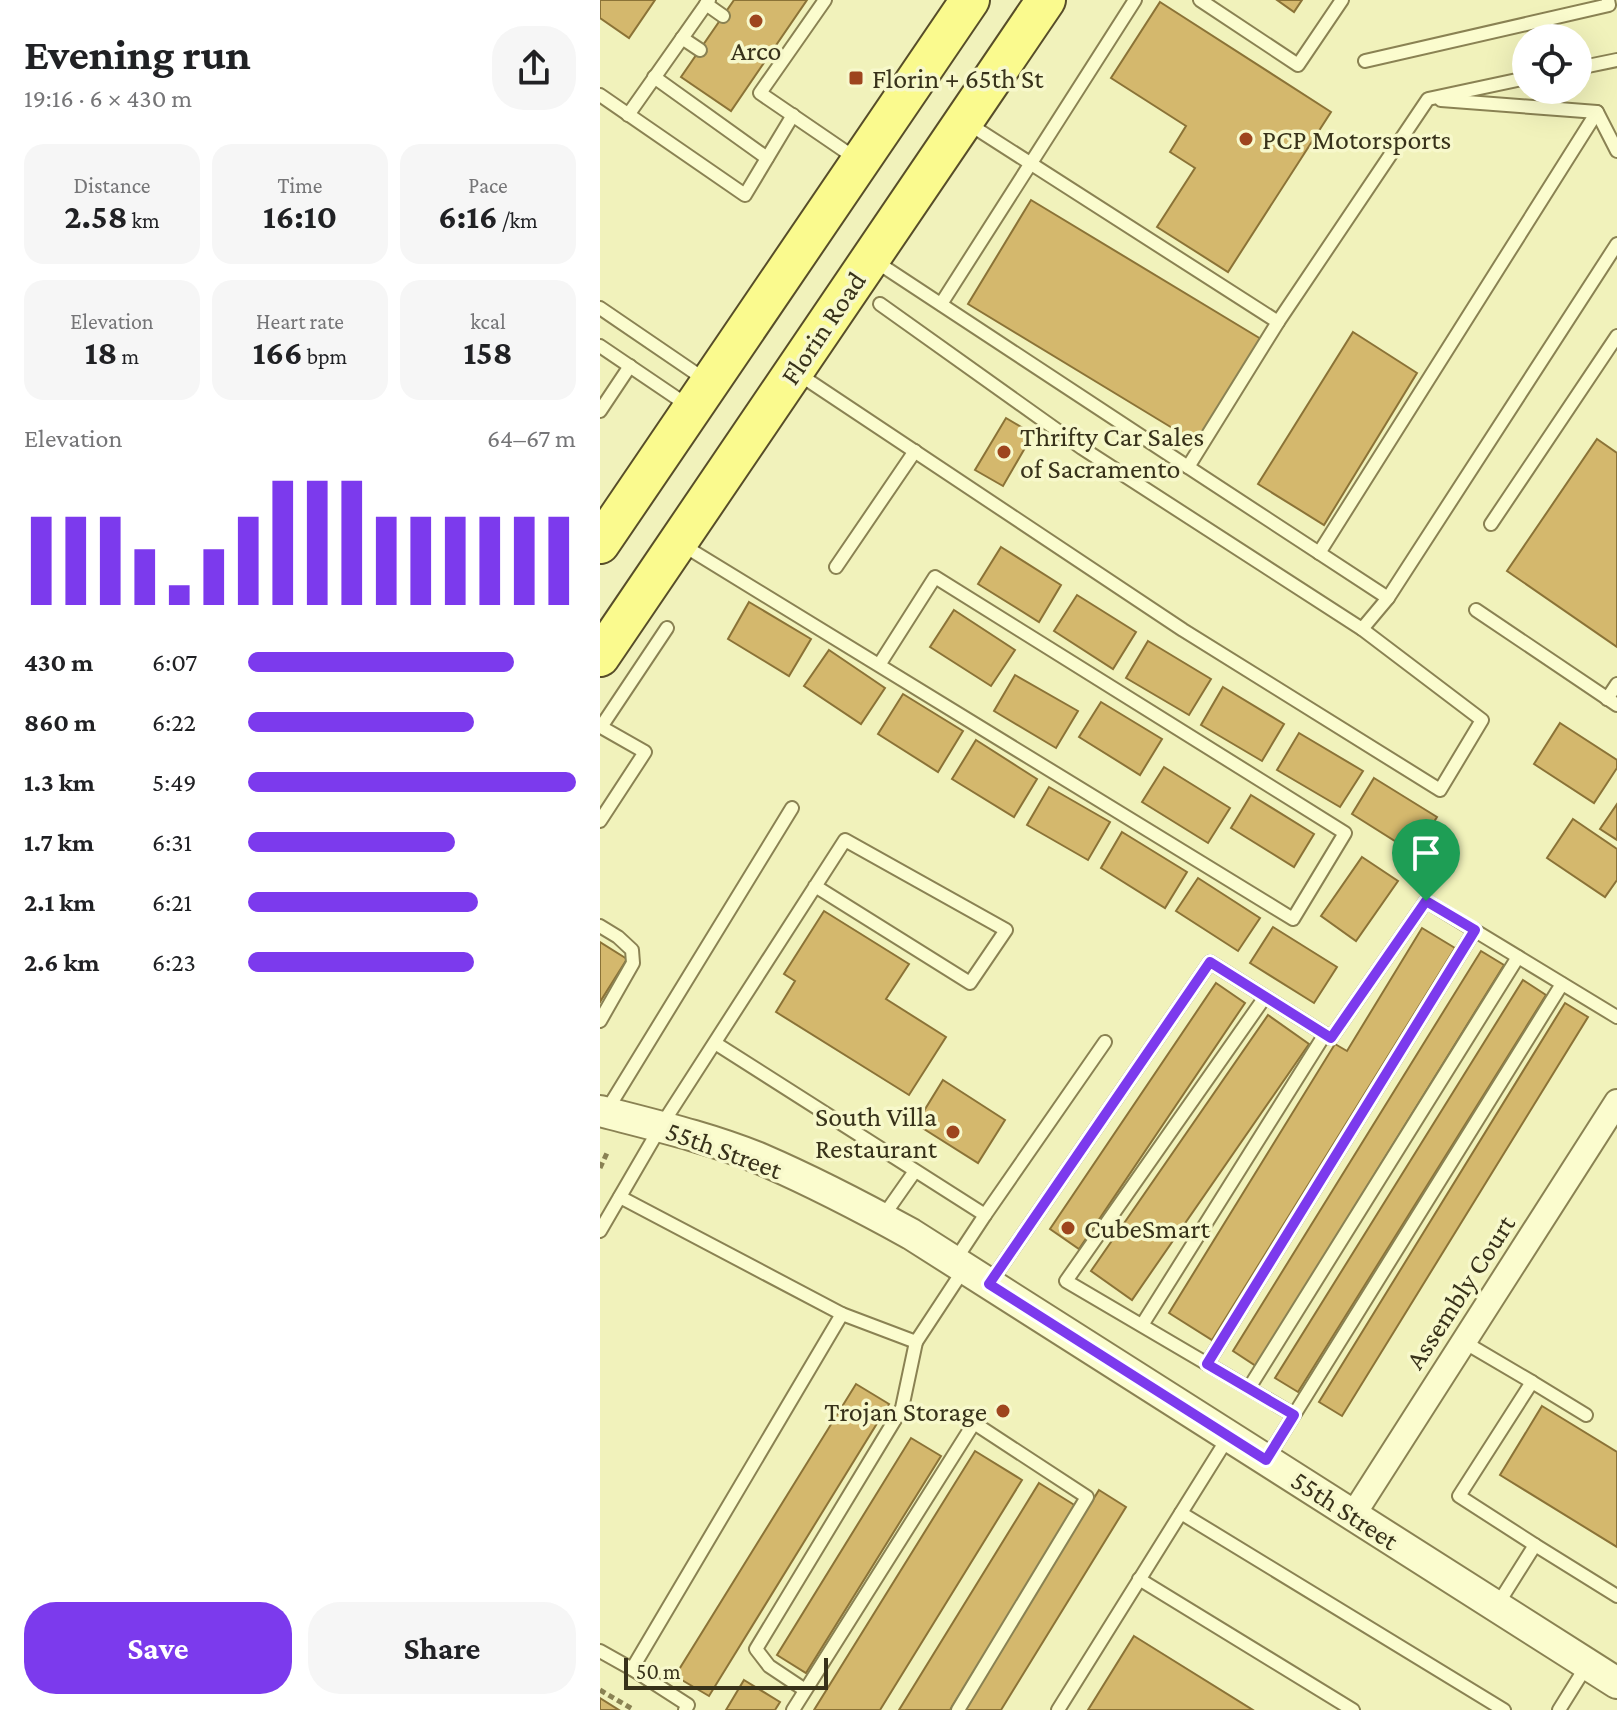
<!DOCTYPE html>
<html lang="en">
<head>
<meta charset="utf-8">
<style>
	:root { --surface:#fff; --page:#f6f6f6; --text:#202124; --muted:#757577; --accent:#7c3aed }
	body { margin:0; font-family:"Crimson Pro",serif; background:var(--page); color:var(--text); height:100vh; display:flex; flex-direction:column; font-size:30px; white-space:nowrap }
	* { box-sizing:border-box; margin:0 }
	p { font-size:26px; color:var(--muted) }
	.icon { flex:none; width:44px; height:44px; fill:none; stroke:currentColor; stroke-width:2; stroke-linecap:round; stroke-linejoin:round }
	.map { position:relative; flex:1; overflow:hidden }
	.side { display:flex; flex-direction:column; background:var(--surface); width:600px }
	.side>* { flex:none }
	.tools { position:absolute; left:912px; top:24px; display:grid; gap:16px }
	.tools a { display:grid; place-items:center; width:80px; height:80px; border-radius:50%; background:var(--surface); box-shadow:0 8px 32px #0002; font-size:40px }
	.scale { position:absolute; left:24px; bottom:20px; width:204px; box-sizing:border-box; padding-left:8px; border:4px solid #38321a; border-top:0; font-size:22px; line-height:28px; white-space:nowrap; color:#38321a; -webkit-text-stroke:6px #f7f8cb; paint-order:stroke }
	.pin { position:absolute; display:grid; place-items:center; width:68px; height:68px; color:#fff; margin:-82px -34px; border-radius:50% 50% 50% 0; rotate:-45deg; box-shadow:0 0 8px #0007 }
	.pin .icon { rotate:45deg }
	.round { display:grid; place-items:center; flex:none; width:84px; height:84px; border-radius:32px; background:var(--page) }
	.head { display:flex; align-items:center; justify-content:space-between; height:136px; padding:0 24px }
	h1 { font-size:44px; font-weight:700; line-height:60px }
	.metrics { display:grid; grid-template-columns:repeat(3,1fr); gap:12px; height:136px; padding:8px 24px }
	.metrics div { display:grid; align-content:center; border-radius:20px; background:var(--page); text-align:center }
	.metrics b { font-size:34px; font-weight:700 }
	.metrics small { font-size:22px; font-weight:400 }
	.metrics p { font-size:22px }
	.chart { height:224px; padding:16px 24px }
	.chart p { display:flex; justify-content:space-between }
	.chart svg { width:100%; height:144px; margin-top:8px; stroke:var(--accent); stroke-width:6 }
	.primary-button { display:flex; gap:16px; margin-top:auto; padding:16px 24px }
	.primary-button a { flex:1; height:92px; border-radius:32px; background:var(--accent); color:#fff; font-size:32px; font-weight:700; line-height:92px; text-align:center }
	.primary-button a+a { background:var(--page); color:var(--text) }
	ul { padding:0 24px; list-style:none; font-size:26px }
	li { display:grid; grid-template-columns:128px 96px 1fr; align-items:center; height:60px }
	li i { height:20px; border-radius:10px; background:var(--accent) }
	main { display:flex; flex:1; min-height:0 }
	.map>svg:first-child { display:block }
	.building { fill:#d4b86d; stroke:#8b7337; stroke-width:2 }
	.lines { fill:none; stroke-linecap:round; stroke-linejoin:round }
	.service-casing { stroke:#8a8253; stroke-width:16 }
	.minor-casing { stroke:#8a8253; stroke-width:28 }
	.tertiary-casing { stroke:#8a8253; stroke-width:34 }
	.primary-casing { stroke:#574d29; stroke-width:42 }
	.path { stroke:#8a8253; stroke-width:5; stroke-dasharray:6 4; stroke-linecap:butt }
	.service { stroke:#fbfcce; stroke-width:12 }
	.minor { stroke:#fbfcce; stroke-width:24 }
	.tertiary { stroke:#fbfcce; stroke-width:30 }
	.primary { stroke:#fafa8e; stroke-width:38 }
	.route-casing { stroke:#fff; stroke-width:16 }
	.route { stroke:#7c3aed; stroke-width:10 }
	.poi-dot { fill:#9e451e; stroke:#f7f8cb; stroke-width:3 }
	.labels { text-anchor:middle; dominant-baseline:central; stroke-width:7; stroke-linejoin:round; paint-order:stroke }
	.poi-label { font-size:28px; fill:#38321a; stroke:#f7f8cb; text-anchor:start }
	.street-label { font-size:28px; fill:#38321a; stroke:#f7f8cb }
</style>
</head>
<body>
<main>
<section class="side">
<div class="head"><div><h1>Evening run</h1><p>19:16 · 6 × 430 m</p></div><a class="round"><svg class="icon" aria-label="share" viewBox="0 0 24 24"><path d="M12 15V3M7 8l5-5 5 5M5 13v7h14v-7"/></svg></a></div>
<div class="metrics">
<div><p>Distance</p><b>2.58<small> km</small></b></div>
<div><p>Time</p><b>16:10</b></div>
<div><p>Pace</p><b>6:16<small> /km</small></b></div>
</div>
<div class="metrics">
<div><p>Elevation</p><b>18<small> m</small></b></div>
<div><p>Heart rate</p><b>166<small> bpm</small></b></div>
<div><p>kcal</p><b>158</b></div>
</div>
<div class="chart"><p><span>Elevation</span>64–67 m</p>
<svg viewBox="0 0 160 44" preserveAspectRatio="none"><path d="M5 44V17M15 44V17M25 44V17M35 44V27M45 44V38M55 44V27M65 44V17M75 44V6M85 44V6M95 44V6M105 44V17M115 44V17M125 44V17M135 44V17M145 44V17M155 44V17"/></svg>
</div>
<ul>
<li><b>430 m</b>6:07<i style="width:81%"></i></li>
<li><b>860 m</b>6:22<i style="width:69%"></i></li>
<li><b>1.3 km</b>5:49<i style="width:100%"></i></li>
<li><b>1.7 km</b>6:31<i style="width:63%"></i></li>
<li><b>2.1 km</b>6:21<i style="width:70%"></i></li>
<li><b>2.6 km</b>6:23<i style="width:69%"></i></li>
</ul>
<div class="primary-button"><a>Save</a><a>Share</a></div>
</section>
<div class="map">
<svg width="1017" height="1710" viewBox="0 0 1017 1710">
	<rect width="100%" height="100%" fill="#f1f2bb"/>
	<!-- building -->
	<g class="building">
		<polygon points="0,0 55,0 29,38 0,18"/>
		<polygon points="134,0 207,0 131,111 81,77"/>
		<polygon points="677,0 702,0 694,12"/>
		<polygon points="560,2 731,112 628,272 557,227 595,168 570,152 586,126 511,78"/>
		<polygon points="431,200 661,339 597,443 368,304"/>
		<polygon points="753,332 817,373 724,525 658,484"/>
		<polygon points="406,418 433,434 403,486 375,470"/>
		<polygon points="997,439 1017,453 1017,647 907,571"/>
		<polygon points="401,547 461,585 439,622 378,584"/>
		<polygon points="477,595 536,632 513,669 454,631"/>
		<polygon points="149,602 211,639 189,676 128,639"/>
		<polygon points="354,610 415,650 391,686 330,647"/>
		<polygon points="548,641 611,679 589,715 526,678"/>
		<polygon points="229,650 285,688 261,724 204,686"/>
		<polygon points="415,675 478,711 456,748 394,711"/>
		<polygon points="623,687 684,724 662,761 601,725"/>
		<polygon points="303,694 363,731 338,772 278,734"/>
		<polygon points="501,702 562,739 540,775 479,737"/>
		<polygon points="960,723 1017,760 1017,768 994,803 934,764"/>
		<polygon points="699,733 763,771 740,807 677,770"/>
		<polygon points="376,740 437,779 414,817 352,779"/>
		<polygon points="564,767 630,808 608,843 542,802"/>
		<polygon points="774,778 837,817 814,853 752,814"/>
		<polygon points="449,787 510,822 488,860 427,825"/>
		<polygon points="651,795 714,834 694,867 631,828"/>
		<polygon points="1017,804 1017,840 1000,829"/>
		<polygon points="973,819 1017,849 1017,880 1005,897 947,858"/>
		<polygon points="522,832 587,872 565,908 501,868"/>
		<polygon points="762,857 798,881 756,941 721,916"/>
		<polygon points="598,878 660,918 638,951 576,911"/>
		<polygon points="224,911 309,964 286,999 346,1037 309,1095 176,1012 195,981 184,974"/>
		<polygon points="673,927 737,967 714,1003 650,963"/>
		<polygon points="822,928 855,948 612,1340 569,1313 735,1044 747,1051"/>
		<polygon points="0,942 27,959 0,1002"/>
		<polygon points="881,951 904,965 656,1366 633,1351"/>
		<polygon points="923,980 946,995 698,1392 675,1378"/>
		<polygon points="616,983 645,1003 479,1249 450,1229"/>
		<polygon points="965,1003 988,1017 742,1416 719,1402"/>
		<polygon points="668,1015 709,1044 532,1300 491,1271"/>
		<polygon points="343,1080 405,1120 378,1163 316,1124"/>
		<polygon points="256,1384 289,1404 109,1696 75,1676"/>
		<polygon points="942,1406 1017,1452 1017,1547 900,1475"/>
		<polygon points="311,1438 341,1456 206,1673 177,1655"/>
		<polygon points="375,1451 422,1480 280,1710 214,1710"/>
		<polygon points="439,1483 476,1506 350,1710 299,1710"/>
		<polygon points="499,1490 526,1507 401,1710 363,1710"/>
		<polygon points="534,1636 653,1710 488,1710"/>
		<polygon points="144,1680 180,1702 175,1710 126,1710"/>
		<polygon points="0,1698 19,1710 0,1710"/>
	</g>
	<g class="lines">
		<defs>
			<g id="service">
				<polyline points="225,0 160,93 258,160"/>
				<polyline points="600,0 698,65 742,0"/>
				<polyline points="106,4 123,16"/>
				<polyline points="82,38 100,50"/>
				<polyline points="765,61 1009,5 1008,0"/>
				<polyline points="978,68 1017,60"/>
				<polyline points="54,77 167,158"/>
				<polyline points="0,95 145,195 193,115"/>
				<polyline points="841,100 997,112 1017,151"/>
				<polyline points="28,115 109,0"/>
				<polyline points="369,124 678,322 828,99 926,78"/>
				<polyline points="275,261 588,467 678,322"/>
				<polyline points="280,304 482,448 762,629 788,598 588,467"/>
				<polyline points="341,304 535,0"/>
				<polyline points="0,308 107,381"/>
				<polyline points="0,346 90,407"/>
				<polyline points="197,373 583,630 840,790 882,720 762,629"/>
				<polyline points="0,411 30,366"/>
				<polyline points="891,524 1017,336"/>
				<polyline points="81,544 693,919 745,833 335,577 279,665"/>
				<polyline points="719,553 997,112"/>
				<polyline points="236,567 315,451"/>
				<polyline points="788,598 1017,244"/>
				<polyline points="876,610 1017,705"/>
				<polyline points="1007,699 1017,684"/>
				<polyline points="0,821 45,752 1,727 67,628"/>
				<polyline points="0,926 18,937 32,950 33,963 0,1021"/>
				<polyline points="665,997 466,1281 694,1415 962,984"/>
				<polyline points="115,1043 385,1215 505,1042"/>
				<polyline points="7,1110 192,808"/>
				<polyline points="20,1197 242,1314"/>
				<polyline points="282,1218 315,1171"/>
				<polyline points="0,1231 61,1126 245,840 406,930 370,983 215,886"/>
				<polyline points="354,1262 385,1215"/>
				<polyline points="389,1284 610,962 731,1038 826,901 1017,1017"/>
				<polyline points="542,1325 725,1034"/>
				<polyline points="864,1342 932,1382"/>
				<polyline points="607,1364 875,930"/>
				<polyline points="649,1388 918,957"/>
				<polyline points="666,1460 694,1415"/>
				<polyline points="581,1513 904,1710"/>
				<polyline points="935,1545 859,1496 932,1382 986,1415"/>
				<polyline points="539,1579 753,1710"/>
				<polyline points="896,1607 935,1545 1017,1596"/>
				<polyline points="0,1651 32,1669 242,1314 316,1342 364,1269"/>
				<polyline points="32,1669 88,1705 85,1710"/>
				<polyline points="205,1690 169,1666 156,1649 302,1408 316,1342"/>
				<polyline points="193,1710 374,1423 487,1497 358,1710"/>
				<polyline points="458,1710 629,1436"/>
				<polyline points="959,1710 987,1665"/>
			</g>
			<polyline id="minor" points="753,1515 1017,1102"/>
			<path id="tertiary" d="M0,1111c54,14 110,27 161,48 51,22 101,48 150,75l706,449"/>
			<g id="primary">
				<polyline points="0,544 370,0"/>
				<polyline points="0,657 446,0"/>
			</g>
		</defs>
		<!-- service casing -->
		<use href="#service" class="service-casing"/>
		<!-- minor casing -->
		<use href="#minor" class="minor-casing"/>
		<!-- tertiary casing -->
		<use href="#tertiary" class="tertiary-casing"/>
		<!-- primary casing -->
		<use href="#primary" class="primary-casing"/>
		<!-- path -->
		<g class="path">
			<polyline points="0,1168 7,1153"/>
			<polyline points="0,1690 34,1710"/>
		</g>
		<!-- service -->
		<use href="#service" class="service"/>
		<!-- minor -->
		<use href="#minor" class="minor"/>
		<!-- tertiary -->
		<use href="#tertiary" class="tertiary"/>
		<!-- primary -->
		<use href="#primary" class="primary"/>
	</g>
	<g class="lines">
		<defs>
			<polygon id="route" points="826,901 875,930 607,1364 694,1415 666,1460 389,1284 610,962 731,1038"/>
		</defs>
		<!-- route casing -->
		<use href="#route" class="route-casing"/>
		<!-- route -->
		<use href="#route" class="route"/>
	</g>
	<!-- markers -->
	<g class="poi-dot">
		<circle cx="156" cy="21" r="8"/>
		<rect x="248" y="70" width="16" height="16" rx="4"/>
		<circle cx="646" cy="139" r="8"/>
		<circle cx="404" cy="452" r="8"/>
		<circle cx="353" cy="1132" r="8"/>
		<circle cx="468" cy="1228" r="8"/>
		<circle cx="403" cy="1411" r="8"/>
	</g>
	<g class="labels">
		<!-- poi labels -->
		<g class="poi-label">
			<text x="156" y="50" text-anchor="middle">Arco</text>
			<text x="272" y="78">Florin + 65th St</text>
			<text x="662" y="139">PCP Motorsports</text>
			<text x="420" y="436">Thrifty Car Sales<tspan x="420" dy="32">of Sacramento</tspan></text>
			<text x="337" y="1116" text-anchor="end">South Villa<tspan x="337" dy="32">Restaurant</tspan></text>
			<text x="484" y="1228">CubeSmart</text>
			<text x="387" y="1411" text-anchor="end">Trojan Storage</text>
		</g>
		<!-- street labels -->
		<g class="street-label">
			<text transform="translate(223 328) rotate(-56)">Florin Road</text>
			<text transform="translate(124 1150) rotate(20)">55th Street</text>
			<text transform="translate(860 1292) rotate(-57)">Assembly Court</text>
			<text transform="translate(745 1510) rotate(33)">55th Street</text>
		</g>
	</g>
</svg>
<div class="tools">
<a><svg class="icon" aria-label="locate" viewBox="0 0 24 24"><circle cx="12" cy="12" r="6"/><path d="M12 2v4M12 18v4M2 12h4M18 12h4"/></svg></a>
</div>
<div class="scale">50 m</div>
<div class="pin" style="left:826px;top:901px;background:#1e9e55"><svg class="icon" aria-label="arrive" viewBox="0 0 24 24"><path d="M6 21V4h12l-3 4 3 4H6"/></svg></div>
</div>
</main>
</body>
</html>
